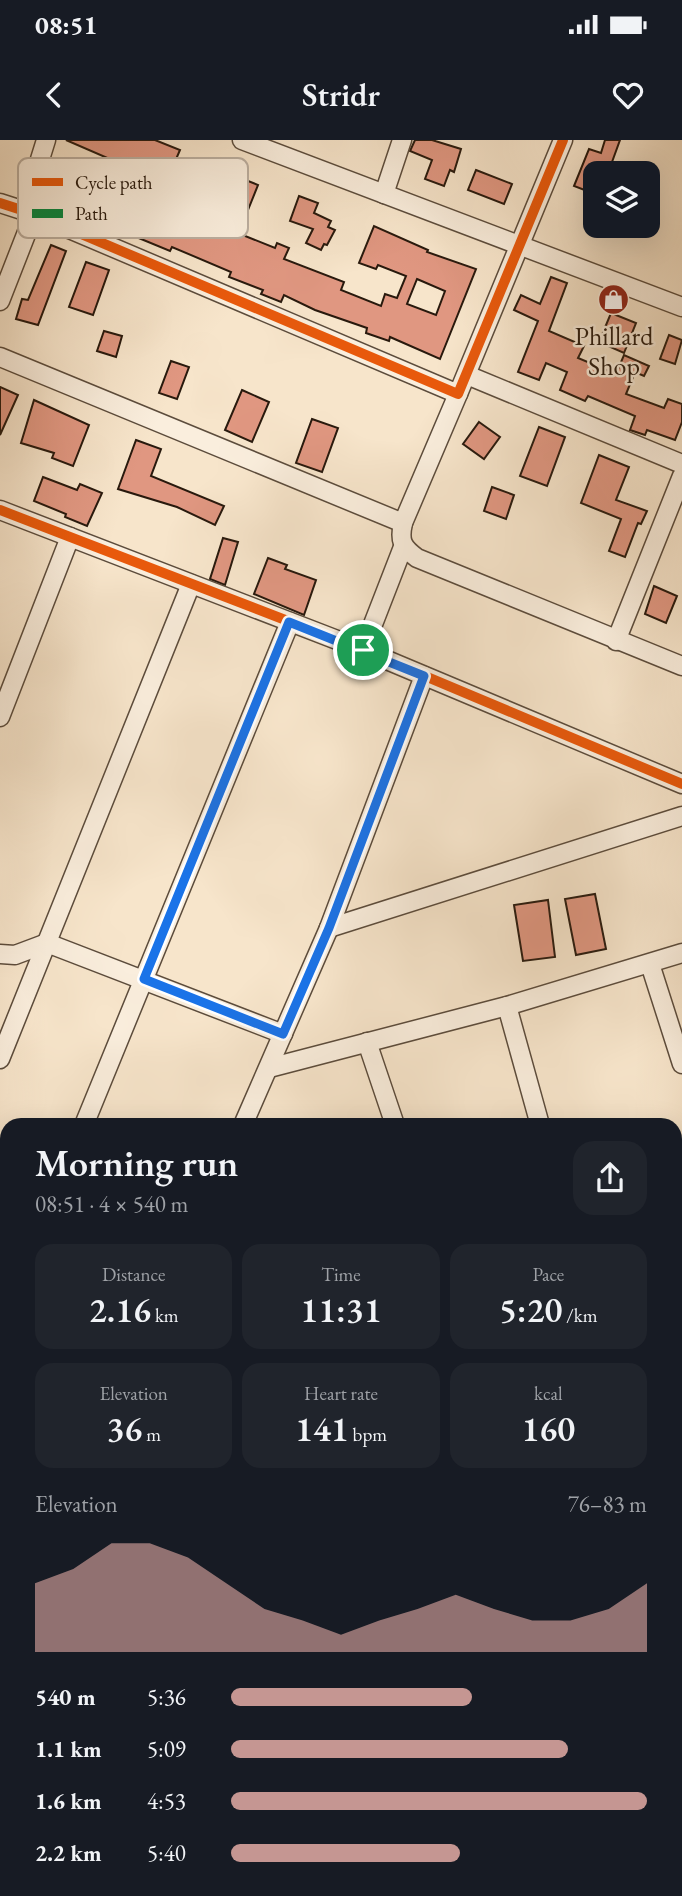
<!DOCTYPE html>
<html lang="en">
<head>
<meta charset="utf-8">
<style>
	:root { --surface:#171b24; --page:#20242c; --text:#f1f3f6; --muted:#9ea1a6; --accent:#c59692 }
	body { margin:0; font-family:"EB Garamond",serif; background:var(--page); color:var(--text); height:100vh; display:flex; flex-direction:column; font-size:26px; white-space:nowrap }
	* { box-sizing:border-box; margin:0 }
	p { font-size:23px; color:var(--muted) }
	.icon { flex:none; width:38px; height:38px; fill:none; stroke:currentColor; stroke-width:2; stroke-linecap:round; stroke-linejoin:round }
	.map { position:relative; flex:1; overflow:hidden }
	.drawer { position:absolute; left:0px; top:978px; width:682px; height:779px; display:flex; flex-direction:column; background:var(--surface); border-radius:21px 21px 0 0; box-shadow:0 7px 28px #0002 }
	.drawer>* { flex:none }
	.buttons { position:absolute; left:583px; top:21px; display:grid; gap:14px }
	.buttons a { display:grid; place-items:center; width:77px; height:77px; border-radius:14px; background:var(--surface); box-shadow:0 7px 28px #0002; font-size:35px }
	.pin { position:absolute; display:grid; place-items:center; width:60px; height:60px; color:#fff; margin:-30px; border:4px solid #fff; border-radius:50%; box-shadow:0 2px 7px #0007 }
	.round { display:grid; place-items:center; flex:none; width:74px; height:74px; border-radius:21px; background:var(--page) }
	.head { display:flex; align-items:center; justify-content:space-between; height:119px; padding:0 35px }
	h1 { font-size:38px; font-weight:600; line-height:52px }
	.stats { display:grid; grid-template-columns:repeat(3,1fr); gap:10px; height:119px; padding:7px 35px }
	.stats div { display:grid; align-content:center; border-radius:18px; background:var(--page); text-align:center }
	.stats b { font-size:35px; font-weight:600 }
	.stats small { font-size:19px; font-weight:400 }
	.stats p { font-size:19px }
	.chart { height:196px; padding:14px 35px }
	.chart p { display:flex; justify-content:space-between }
	.chart svg { width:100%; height:126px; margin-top:7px; fill:var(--accent); opacity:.7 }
	ul { padding:0 35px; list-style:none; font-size:23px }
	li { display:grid; grid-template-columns:112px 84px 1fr; align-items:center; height:52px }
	li i { height:18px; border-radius:9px; background:var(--accent) }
	.status { display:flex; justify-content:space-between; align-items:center; height:49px; padding:0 35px; background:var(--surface); direction:ltr }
	.status svg { height:19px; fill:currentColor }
	header { display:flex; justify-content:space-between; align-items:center; height:91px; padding:0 35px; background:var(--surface); font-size:32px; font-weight:600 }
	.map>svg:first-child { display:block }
	.building { fill:#e09781; stroke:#28190d; stroke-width:2; fill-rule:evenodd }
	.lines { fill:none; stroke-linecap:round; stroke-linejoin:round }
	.minor-casing { stroke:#5c4c3c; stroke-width:21 }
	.minor { stroke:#faeedd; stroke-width:18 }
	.quiet { stroke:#00873e; stroke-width:9; stroke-dasharray:18 9; stroke-linecap:butt }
	.cycleway-casing { stroke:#faeedd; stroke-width:15 }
	.cycleway { stroke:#e8590c; stroke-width:10 }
	.route-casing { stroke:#fff; stroke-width:14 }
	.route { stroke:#1a73e8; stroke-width:9 }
	.labels { text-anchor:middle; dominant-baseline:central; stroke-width:5; stroke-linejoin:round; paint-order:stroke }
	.poi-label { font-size:26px; fill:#28190d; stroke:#faeedd }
	.key { fill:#faeedd; stroke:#bbae9f; stroke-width:2 }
	.key-label { font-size:19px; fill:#28190d }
</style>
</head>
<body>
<div class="status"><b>08:51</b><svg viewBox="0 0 49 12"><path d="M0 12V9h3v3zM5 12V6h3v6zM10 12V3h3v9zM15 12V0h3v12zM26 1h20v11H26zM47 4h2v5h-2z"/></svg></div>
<header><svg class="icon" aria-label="back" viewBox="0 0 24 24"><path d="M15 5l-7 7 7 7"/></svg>Stridr<svg class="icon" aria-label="heart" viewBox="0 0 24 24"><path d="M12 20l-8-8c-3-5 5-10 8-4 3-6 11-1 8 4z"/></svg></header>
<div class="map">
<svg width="682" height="1756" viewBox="0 0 682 1756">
	<rect width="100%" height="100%" fill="#f7e5cb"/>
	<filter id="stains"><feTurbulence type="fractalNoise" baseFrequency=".00286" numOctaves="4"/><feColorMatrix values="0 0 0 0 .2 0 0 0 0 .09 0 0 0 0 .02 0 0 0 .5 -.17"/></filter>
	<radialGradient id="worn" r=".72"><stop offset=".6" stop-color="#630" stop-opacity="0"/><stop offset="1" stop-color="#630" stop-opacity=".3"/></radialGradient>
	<!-- building -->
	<g class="building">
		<path d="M66,0h89l25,10 -26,60 61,22 3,-7 57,23 2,-5 12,5 -5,11 60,23 -3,8 40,16 4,-12 12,4 9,-22 -28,-11 -2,4 -17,-6 15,-37 54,24 -1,2 49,17 -36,90 -50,-22 -1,4 -23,-8 1,-5 -52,-18 -31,-15 -3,7 -20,-8 2,-4 -34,-13 2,-5 -59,-25 -2,4 -58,-24 -59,-21 -1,3 -7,-3 -1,-16 25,9 12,-27 37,14 8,-20zM417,139l28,12 -9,24 -29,-11z"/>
		<polygon points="415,0 432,0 461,9 454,32 450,30 444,46 425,39 432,20 410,11"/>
		<polygon points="605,0 620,0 608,33 595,33 595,54 574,46 589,9 601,13"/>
		<polygon points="476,30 512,44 504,64 468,50"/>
		<polygon points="238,37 258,45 248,70 228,61"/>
		<polygon points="299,56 318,63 314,73 331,81 328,87 335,90 327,105 324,104 321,110 306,103 313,89 290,81"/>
		<polygon points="51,105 66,111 38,185 16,179 22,159 28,160"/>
		<polygon points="86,122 109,130 93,175 69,167"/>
		<polygon points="551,137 567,143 549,191 584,206 578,218 616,234 624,215 649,226 644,236 635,232 626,254 664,268 668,259 682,264 682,282 675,300 647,290 645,295 630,290 635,276 588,256 585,261 560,250 567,232 546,223 539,240 518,232 538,181 514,170 521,155 540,164"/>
		<polygon points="611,173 636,183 624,213 599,202"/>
		<polygon points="104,191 122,196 116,217 97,211"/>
		<polygon points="669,195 682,200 675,224 660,219"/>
		<polygon points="171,221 189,227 177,259 159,253"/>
		<polygon points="0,247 18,255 0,295"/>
		<polygon points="242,250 269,262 252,302 225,290"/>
		<polygon points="34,260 89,285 73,326 52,318 54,313 21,303"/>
		<polygon points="312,279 338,288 322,332 296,323"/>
		<polygon points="479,282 500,297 484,319 463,304"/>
		<polygon points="539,287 565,297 547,346 520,336"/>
		<polygon points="136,300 161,309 151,336 224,366 215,385 177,367 118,349"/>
		<polygon points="599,315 629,327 616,360 647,371 641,384 638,383 625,417 609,411 621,379 581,363"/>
		<polygon points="43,337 77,350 80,344 102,353 87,386 65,377 66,374 34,361"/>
		<polygon points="492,347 514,355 506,379 484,371"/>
		<polygon points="223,398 238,402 225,445 210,439"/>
		<polygon points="268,418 287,425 285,429 316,440 304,475 254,454"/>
		<polygon points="654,446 677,456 666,483 645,474"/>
		<polygon points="595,754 606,809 576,815 565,759"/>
		<polygon points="548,760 555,817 523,821 514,765"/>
	</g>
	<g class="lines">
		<defs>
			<g id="minor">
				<polyline points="242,0 682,167"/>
				<polyline points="384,54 402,0"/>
				<polyline points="0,63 34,74 458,254 563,0"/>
				<polyline points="0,161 34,74 32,45 46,0"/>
				<polyline points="0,217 403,383"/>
				<polyline points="467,235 682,324"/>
				<path d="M458,254l-55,129c-4,18 -1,24 14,35l265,108"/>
				<polyline points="0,370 363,510 682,644"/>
				<polyline points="616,501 682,336"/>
				<polyline points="363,510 403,407"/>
				<polyline points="0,577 70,397"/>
				<polyline points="329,788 682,676"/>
				<polyline points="0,814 15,815 47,803 283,894"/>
				<polyline points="650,824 682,924"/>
				<polyline points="507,866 540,985"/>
				<polyline points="367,902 395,985"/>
				<polyline points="0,919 191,444"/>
				<polyline points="269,928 507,866 682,813"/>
				<polyline points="84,985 290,482"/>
				<polyline points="243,985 329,788 424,536"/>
				<polyline points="676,1054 682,1053"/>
				<polyline points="0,1080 7,1082"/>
				<polyline points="676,1239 682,1238"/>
			</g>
		</defs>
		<!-- minor casing -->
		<use href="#minor" class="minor-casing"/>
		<!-- minor -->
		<use href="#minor" class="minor"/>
		<!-- quiet -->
		<g class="quiet">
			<polyline points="0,1111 7,1110"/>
			<polyline points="393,1750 393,1756"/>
		</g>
		<defs>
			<g id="cycleway">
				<polyline points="0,63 34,74 458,254 563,0"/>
				<polyline points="0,370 363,510 682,644"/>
			</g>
		</defs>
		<!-- cycleway casing -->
		<use href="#cycleway" class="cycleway-casing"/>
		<!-- cycleway -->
		<use href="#cycleway" class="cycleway"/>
	</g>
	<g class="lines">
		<defs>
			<polygon id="route" points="289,482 424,536 329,788 283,894 144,839"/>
		</defs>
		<!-- route casing -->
		<use href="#route" class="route-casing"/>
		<!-- route -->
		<use href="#route" class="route"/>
	</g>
	<!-- icons -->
	<defs>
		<symbol id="shop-disc" viewBox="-11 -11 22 22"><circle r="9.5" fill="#8f2418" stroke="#faeedd"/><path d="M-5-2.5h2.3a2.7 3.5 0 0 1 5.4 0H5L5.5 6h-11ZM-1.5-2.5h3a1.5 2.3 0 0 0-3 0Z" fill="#fff"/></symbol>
	</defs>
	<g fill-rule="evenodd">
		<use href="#shop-disc" x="596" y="142" width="35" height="35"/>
	</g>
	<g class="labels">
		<!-- poi labels -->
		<g class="poi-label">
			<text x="614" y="196">Phillard<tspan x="614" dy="30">Shop</tspan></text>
		</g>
	</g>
	<!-- legend -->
	<rect x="18" y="18" width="230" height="80" rx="10" class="key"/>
	<rect x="32" y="38" width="31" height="8" fill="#e8590c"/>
	<rect x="32" y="69" width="31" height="9" fill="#00873e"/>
	<g class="key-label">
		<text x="75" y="49">Cycle path</text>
		<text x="75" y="80">Path</text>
	</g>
	<rect width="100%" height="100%" filter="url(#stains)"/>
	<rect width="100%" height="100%" fill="url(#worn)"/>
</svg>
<div class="buttons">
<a><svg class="icon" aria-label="layers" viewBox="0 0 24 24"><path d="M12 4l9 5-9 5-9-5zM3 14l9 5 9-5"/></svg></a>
</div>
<div class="pin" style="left:363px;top:510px;background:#1e9e55"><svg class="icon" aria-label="arrive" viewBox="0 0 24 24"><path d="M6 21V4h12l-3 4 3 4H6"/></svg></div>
<section class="drawer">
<div class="head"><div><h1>Morning run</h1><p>08:51 · 4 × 540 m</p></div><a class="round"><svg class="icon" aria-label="share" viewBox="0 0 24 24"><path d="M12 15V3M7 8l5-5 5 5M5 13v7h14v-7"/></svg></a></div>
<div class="stats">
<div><p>Distance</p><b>2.16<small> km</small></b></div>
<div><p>Time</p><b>11:31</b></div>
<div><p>Pace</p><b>5:20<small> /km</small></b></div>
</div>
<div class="stats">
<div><p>Elevation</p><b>36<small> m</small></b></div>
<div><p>Heart rate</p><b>141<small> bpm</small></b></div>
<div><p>kcal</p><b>160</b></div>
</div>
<div class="chart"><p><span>Elevation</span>76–83 m</p>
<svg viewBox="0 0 160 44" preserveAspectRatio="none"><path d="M0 44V20L10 15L20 6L30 6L40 11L50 20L60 29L70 33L80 38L90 33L100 29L110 24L120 29L130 33L140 33L150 29L160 20V44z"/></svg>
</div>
<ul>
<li><b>540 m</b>5:36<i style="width:58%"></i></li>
<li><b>1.1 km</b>5:09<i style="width:81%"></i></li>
<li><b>1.6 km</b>4:53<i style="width:100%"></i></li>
<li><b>2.2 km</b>5:40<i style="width:55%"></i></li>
</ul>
</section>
</div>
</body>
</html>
